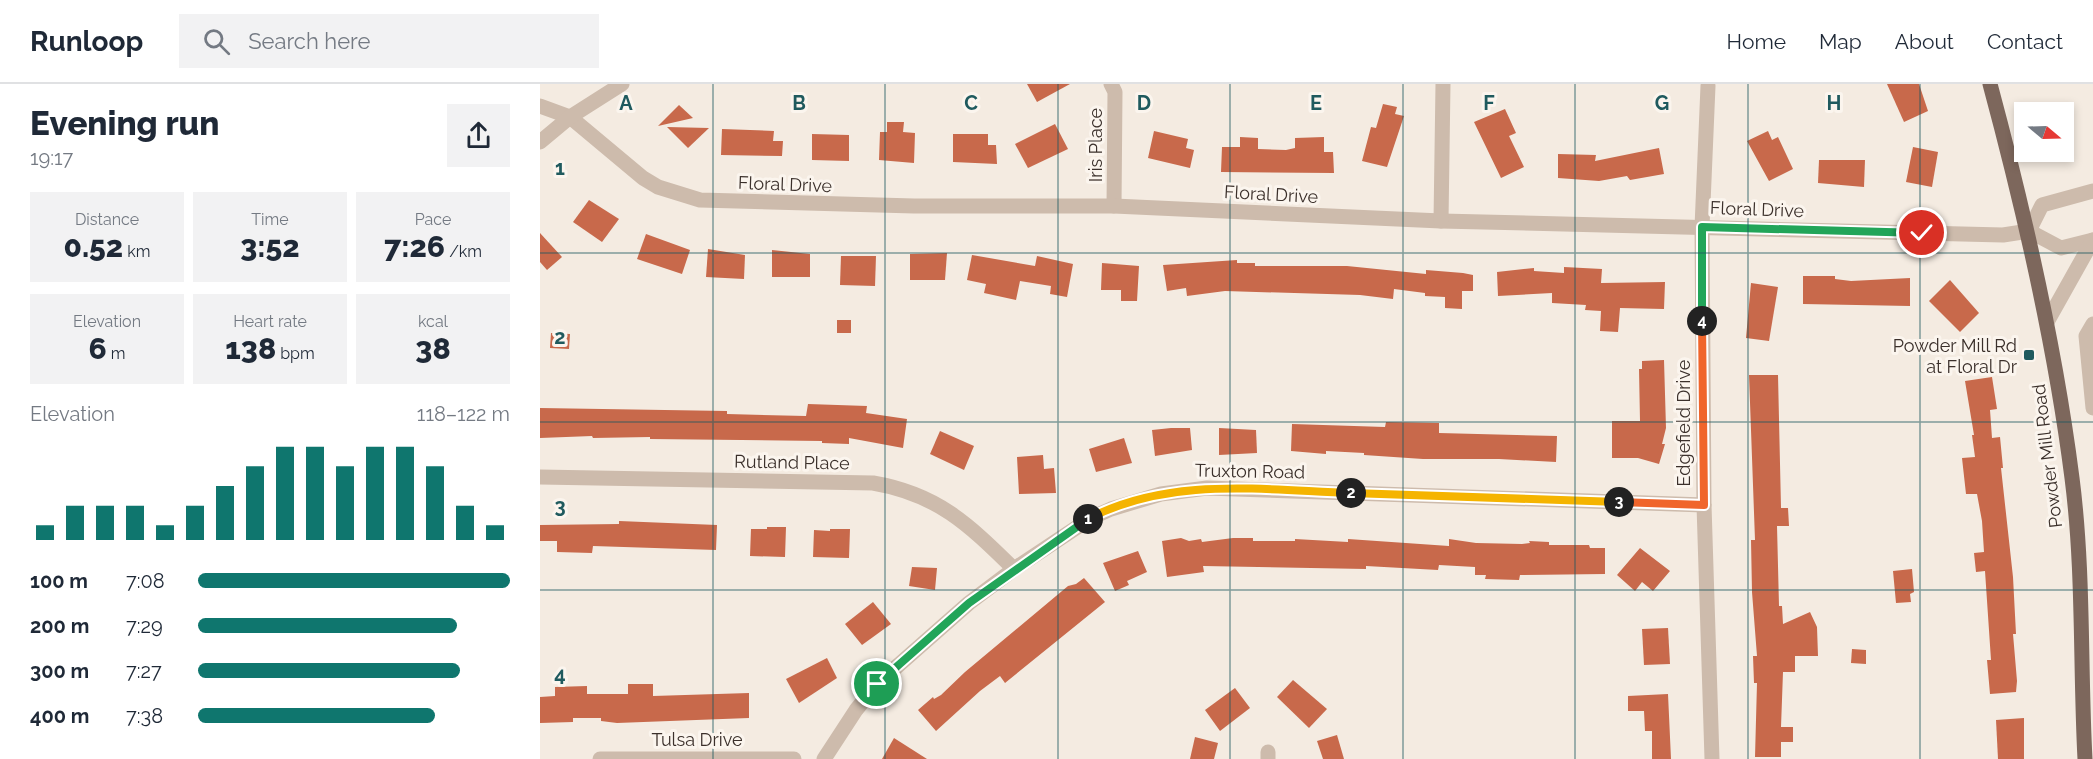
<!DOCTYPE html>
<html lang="en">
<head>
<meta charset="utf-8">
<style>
	:root { --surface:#fff; --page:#f2f2f3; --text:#1f2937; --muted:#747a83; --line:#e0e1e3; --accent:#0f766e }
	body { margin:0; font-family:Raleway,sans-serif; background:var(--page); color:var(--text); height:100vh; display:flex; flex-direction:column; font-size:22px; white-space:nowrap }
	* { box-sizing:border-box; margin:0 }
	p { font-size:20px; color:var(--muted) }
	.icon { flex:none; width:33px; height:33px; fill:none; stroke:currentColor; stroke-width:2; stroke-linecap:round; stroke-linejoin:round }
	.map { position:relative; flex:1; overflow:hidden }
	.side { display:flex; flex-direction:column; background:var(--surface); width:540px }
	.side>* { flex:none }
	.needle { width:39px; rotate:109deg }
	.buttons { position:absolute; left:1474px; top:18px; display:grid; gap:12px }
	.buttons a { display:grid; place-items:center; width:60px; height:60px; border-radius:0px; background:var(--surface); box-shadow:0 3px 9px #0003; font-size:30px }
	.pin { position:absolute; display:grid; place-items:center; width:51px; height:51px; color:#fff; margin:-26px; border:3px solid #fff; border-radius:50%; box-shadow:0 2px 6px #0007 }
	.km { position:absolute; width:30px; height:30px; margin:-15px; border-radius:50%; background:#222; color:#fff; font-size:16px; line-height:30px; text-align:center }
	.round { display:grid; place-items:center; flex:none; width:63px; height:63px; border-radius:0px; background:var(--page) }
	.overview { display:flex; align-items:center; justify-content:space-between; height:102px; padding:0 30px }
	h1 { font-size:33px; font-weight:800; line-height:45px }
	.figures { display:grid; grid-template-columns:repeat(3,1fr); gap:9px; height:102px; padding:6px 30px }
	.figures div { display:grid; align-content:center; border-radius:0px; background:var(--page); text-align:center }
	.figures b { font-size:30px; font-weight:800 }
	.figures small { font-size:16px; font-weight:400 }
	.figures p { font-size:16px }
	.chart { height:168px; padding:12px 30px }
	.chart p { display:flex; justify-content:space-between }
	.chart svg { width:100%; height:108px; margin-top:6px; stroke:var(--accent); stroke-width:6 }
	ul { padding:0 30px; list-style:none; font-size:20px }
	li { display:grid; grid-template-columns:96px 72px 1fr; align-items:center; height:45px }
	li i { height:15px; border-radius:8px; background:var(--accent) }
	header { display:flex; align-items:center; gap:36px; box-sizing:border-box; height:84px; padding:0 30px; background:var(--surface); border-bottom:2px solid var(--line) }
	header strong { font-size:28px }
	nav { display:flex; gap:33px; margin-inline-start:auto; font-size:21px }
	.search { width:420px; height:54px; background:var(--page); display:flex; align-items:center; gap:15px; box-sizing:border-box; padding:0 21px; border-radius:0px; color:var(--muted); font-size:22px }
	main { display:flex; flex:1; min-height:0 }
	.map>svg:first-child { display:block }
	.building { fill:#c8694b }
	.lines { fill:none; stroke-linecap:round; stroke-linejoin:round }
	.minor { stroke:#cdbbac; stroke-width:15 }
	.major { stroke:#7d675c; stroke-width:15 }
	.split-1-casing { stroke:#fff; stroke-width:12 }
	.split-2-casing { stroke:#fff; stroke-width:12 }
	.split-3-casing { stroke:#fff; stroke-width:12 }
	.split-4-casing { stroke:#fff; stroke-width:12 }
	.split-5-casing { stroke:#fff; stroke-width:12 }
	.split-1 { stroke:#22a559; stroke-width:8 }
	.split-2 { stroke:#f5b400; stroke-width:8 }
	.split-3 { stroke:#f5b400; stroke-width:8 }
	.split-4 { stroke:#f0652b; stroke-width:8 }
	.split-5 { stroke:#22a559; stroke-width:8 }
	.grid { fill:none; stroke:#1f5a5e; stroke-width:1.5; stroke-opacity:0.55 }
	.poi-dot { fill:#1f5a5e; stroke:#fbf5ee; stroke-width:2 }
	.labels { text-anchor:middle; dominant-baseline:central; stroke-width:6; stroke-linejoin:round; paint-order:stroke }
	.street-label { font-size:18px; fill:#3b302b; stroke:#fbf5ee }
	.poi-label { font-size:18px; fill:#3b302b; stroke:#fbf5ee; text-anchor:end }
	.grid-label { font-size:20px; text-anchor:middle; font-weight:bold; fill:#1f5a5e; stroke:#fbf5ee; stroke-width:6; stroke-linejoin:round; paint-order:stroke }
</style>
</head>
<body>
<header>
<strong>Runloop</strong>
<div class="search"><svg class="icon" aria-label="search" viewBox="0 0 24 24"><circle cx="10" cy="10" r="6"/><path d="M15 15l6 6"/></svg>Search here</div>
<nav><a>Home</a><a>Map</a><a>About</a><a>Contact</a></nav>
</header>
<main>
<section class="side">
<div class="overview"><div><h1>Evening run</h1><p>19:17</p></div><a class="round"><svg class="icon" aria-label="share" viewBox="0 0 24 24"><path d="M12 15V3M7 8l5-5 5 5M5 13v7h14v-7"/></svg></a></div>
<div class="figures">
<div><p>Distance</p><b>0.52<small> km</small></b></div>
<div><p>Time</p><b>3:52</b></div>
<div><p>Pace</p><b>7:26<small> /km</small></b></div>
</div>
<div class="figures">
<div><p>Elevation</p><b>6<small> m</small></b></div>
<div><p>Heart rate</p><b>138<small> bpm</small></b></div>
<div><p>kcal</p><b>38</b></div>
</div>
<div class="chart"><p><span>Elevation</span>118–122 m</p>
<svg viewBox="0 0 160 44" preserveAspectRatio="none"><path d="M5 44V38M15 44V30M25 44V30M35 44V30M45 44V38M55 44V30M65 44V22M75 44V14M85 44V6M95 44V6M105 44V14M115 44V6M125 44V6M135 44V14M145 44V30M155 44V38"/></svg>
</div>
<ul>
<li><b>100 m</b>7:08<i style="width:100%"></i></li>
<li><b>200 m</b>7:29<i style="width:83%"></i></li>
<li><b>300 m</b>7:27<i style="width:84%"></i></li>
<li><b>400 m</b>7:38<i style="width:76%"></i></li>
</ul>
</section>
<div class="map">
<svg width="1553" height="675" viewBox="0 0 1553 675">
	<rect width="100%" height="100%" fill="#f4ebe1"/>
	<!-- building -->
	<g class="building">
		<polygon points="487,0 530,0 497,18"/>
		<polygon points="1347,0 1379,0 1388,27 1364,38"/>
		<polygon points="843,20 857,23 855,30 864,32 847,83 822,77 831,43 836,44"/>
		<polygon points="139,21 153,34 118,42"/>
		<polygon points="965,25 976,49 969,52 984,83 961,94 934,38"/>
		<polygon points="347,38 364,38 363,48 375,49 374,79 339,76 340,48 347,48"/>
		<polygon points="515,40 528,65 488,84 475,60"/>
		<polygon points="127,43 169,44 148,64"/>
		<polygon points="182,45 234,47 233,57 243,57 242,72 181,71"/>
		<polygon points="614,47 648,55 646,64 654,66 650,84 608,74"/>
		<polygon points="1228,47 1232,56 1238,53 1253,85 1229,97 1207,57"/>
		<polygon points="272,50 309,51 309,77 272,76"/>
		<polygon points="413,50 448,50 448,61 456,61 457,80 413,78"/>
		<polygon points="700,53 718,54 718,65 746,66 755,64 755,54 784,53 784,68 793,68 794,89 681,88 682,63 700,63"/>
		<polygon points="1373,63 1398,68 1392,103 1366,98"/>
		<polygon points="1119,64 1124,90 1090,96 1087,92 1059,97 1018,94 1018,70 1056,71 1055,77"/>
		<polygon points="1279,76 1325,76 1324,103 1278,99"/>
		<polygon points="49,116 79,135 62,158 33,138"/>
		<polygon points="0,149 22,173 7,186 0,178"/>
		<polygon points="106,150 150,166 142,190 97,175"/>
		<polygon points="168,165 205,171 204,195 166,193"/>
		<polygon points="232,166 270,170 270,193 232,193"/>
		<polygon points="407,169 405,196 370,196 370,170"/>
		<polygon points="432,171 495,182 497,172 533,180 527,213 510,210 511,202 480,197 476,216 444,209 446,200 427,196"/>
		<polygon points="301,172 336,172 335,202 300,201"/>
		<polygon points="697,176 697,179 715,179 715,182 807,182 886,190 886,186 923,189 933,191 933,207 922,207 922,225 905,224 905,213 885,212 885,209 854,205 853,215 820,211 685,207 647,212 646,204 627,207 623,181"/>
		<polygon points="562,179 599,182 597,217 581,217 581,206 561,206"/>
		<polygon points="1024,183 1062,185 1061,199 1125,198 1124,225 1080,224 1078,248 1060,247 1061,227 1045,226 1046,221 1012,219 1012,209 958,212 957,188 994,184 994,187 1024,189"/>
		<polygon points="1263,192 1295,192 1295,195 1311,197 1370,194 1370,222 1263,220"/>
		<polygon points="1410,196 1439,229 1420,248 1389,217"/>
		<polygon points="1211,199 1238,203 1229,257 1206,254"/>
		<rect x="297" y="236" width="14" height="13"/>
		<polygon points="11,249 30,250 29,265 10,264"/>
		<polygon points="1124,276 1126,344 1122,360 1125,360 1119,380 1098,374 1072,374 1072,337 1100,337 1099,285 1102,285 1102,277"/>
		<polygon points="1209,291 1238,291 1241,424 1248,424 1249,442 1237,442 1239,522 1242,522 1243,540 1270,528 1277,543 1278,572 1255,572 1255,588 1243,588 1241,643 1253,643 1253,658 1241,658 1241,673 1215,673 1217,599 1214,599 1213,572 1217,572 1212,508 1211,456 1215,456"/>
		<polygon points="1452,293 1457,325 1450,326 1452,354 1460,353 1463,384 1461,384 1473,493 1476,550 1473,550 1477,597 1476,608 1450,610 1447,576 1451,576 1445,487 1436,488 1434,469 1444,468 1442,437 1437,410 1426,410 1422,374 1435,373 1432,351 1434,351 1425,297"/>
		<polygon points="268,320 327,322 326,329 367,335 363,364 309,354 309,360 282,359 282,357 110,355 110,353 53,354 52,352 0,354 0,324 187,327 187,330 266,332"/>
		<polygon points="846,338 899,339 899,349 1017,352 1016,378 959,375 883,375 824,371 824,369 786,367 786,370 751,367 752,340 845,343"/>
		<polygon points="631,344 650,344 652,366 615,372 612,346"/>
		<polygon points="679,344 716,346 717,369 679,371"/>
		<polygon points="400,347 434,362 424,386 390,370"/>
		<polygon points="584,354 592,379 556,388 549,365"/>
		<polygon points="503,371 504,385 514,384 516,409 479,410 477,373"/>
		<polygon points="79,437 177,441 176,466 53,462 52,469 17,468 17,457 0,457 0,441 79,440"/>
		<polygon points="227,443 246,443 245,473 210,472 211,445 227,445"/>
		<polygon points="290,445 310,445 309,474 273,473 274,446 290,447"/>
		<polygon points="641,454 649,457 661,455 662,458 693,454 713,454 713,457 755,457 755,455 808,458 808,455 909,462 909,455 936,459 982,460 990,459 989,457 1009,458 1009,461 1049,461 1050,464 1065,464 1065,490 980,491 979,496 945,495 946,491 935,491 935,483 899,481 898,486 826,482 826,485 663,482 664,488 627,493 622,457"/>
		<polygon points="1100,464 1130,487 1113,507 1102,498 1095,507 1077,491"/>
		<polygon points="598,467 607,488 587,497 589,501 575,507 563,479"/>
		<polygon points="372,483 397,484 395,506 369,502"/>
		<polygon points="1372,485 1374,508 1370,510 1371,518 1356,519 1353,487"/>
		<polygon points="544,494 565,518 465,599 460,592 440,607 396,647 378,626 393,613 394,615 401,611 425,588 528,502 536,500"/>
		<polygon points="333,518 351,540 322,561 305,540"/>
		<polygon points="1128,544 1130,580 1104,581 1102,545"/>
		<polygon points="1312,565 1326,566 1326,580 1311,579"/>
		<polygon points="287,574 297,594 259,619 246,595"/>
		<polygon points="753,596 787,625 769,644 737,613"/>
		<polygon points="88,600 113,600 113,612 209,609 209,634 77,639 61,637 61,634 33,634 33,638 0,639 0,613 15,612 15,603 47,602 47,610 88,610"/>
		<polygon points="695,604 710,624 680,647 665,626"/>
		<polygon points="1128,610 1131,675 1112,675 1112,647 1105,647 1104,627 1088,627 1088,612"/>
		<polygon points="1484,634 1484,675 1458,675 1456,636"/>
		<polygon points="797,651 804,675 783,675 777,657"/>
		<polygon points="655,653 678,659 674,675 650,675"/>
		<polygon points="354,654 387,675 342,675"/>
	</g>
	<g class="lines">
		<!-- minor -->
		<g class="minor">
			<polyline points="571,0 575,8 574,122"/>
			<polyline points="1168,2 1162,143 1164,421 1172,675"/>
			<polyline points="0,22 30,33 103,94 118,103 160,116 374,122 574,122 901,137 1463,151 1489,147 1521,164 1553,156"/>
			<polyline points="0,58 30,33 82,0"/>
			<polyline points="901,137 903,0"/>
			<polyline points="1489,147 1502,121 1553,107"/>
			<polyline points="1507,238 1553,156"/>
			<polyline points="1553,240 1546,252 1553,324"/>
			<path d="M0,393l333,6c65,11 96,42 141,86"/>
			<polyline points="60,675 254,675"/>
			<polyline points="284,675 316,626 337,600 429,519 474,485 551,434 571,425 621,410 667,404 1164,421"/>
			<polyline points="728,675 728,668"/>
		</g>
		<!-- major -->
		<path class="major" d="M1450,0c35,130 65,260 82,394 12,93 8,188 13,281"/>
	</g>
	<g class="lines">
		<defs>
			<polyline id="split-1" points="337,600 429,519 548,435"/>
			<path id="split-2" d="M548,435c81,-43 175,-29 263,-26"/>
			<polyline id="split-3" points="811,409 1079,418"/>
			<polyline id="split-4" points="1079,418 1164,421 1162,237"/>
			<polyline id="split-5" points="1162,237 1162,143 1382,149"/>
		</defs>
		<!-- split-1 casing -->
		<use href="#split-1" class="split-1-casing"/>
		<!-- split-2 casing -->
		<use href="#split-2" class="split-2-casing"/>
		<!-- split-3 casing -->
		<use href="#split-3" class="split-3-casing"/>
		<!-- split-4 casing -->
		<use href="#split-4" class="split-4-casing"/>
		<!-- split-5 casing -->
		<use href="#split-5" class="split-5-casing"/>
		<!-- split-1 -->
		<use href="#split-1" class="split-1"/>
		<!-- split-2 -->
		<use href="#split-2" class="split-2"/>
		<!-- split-3 -->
		<use href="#split-3" class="split-3"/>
		<!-- split-4 -->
		<use href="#split-4" class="split-4"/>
		<!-- split-5 -->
		<use href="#split-5" class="split-5"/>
	</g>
	<!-- grid -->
	<path class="grid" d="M173,0v675M345,0v675M518,0v675M690,0v675M863,0v675M1035,0v675M1208,0v675M1380,0v675M0,169h1553M0,338h1553M0,506h1553"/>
	<!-- markers -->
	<rect class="poi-dot" x="1483" y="265" width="12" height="12" rx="3"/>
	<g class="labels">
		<!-- street labels -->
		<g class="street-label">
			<text transform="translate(555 61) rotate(-90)">Iris Place</text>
			<text transform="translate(245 100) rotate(2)">Floral Drive</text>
			<text transform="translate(731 110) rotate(3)">Floral Drive</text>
			<text transform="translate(1217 125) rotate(2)">Floral Drive</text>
			<text transform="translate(1143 339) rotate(-90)">Edgefield Drive</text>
			<text transform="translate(1507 372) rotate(-97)">Powder Mill Road</text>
			<text transform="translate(252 378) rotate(1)">Rutland Place</text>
			<text transform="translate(710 387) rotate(1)">Truxton Road</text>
			<text x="157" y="655">Tulsa Drive</text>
		</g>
		<!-- poi labels -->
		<g class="poi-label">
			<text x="1477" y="261">Powder Mill Rd<tspan x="1477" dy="21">at Floral Dr</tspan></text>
		</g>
	</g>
	<g class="grid-label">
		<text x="86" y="26">A</text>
		<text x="259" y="26">B</text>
		<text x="431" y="26">C</text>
		<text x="604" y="26">D</text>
		<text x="776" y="26">E</text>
		<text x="949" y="26">F</text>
		<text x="1122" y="26">G</text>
		<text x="1294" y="26">H</text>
		<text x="20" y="91">1</text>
		<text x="20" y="260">2</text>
		<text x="20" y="429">3</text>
		<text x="20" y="597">4</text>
	</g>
</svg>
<div class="buttons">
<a><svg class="needle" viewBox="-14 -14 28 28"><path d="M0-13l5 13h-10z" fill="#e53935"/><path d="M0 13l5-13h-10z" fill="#747a83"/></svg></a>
</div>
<div class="pin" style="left:337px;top:600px;background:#1e9e55"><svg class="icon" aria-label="arrive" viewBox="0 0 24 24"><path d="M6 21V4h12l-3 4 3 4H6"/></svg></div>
<div class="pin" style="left:1382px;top:149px;background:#d93025"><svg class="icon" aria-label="check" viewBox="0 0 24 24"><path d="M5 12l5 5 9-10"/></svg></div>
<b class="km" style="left:548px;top:435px">1</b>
<b class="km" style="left:811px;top:409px">2</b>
<b class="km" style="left:1079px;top:418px">3</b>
<b class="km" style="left:1162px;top:237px">4</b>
</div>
</main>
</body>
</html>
